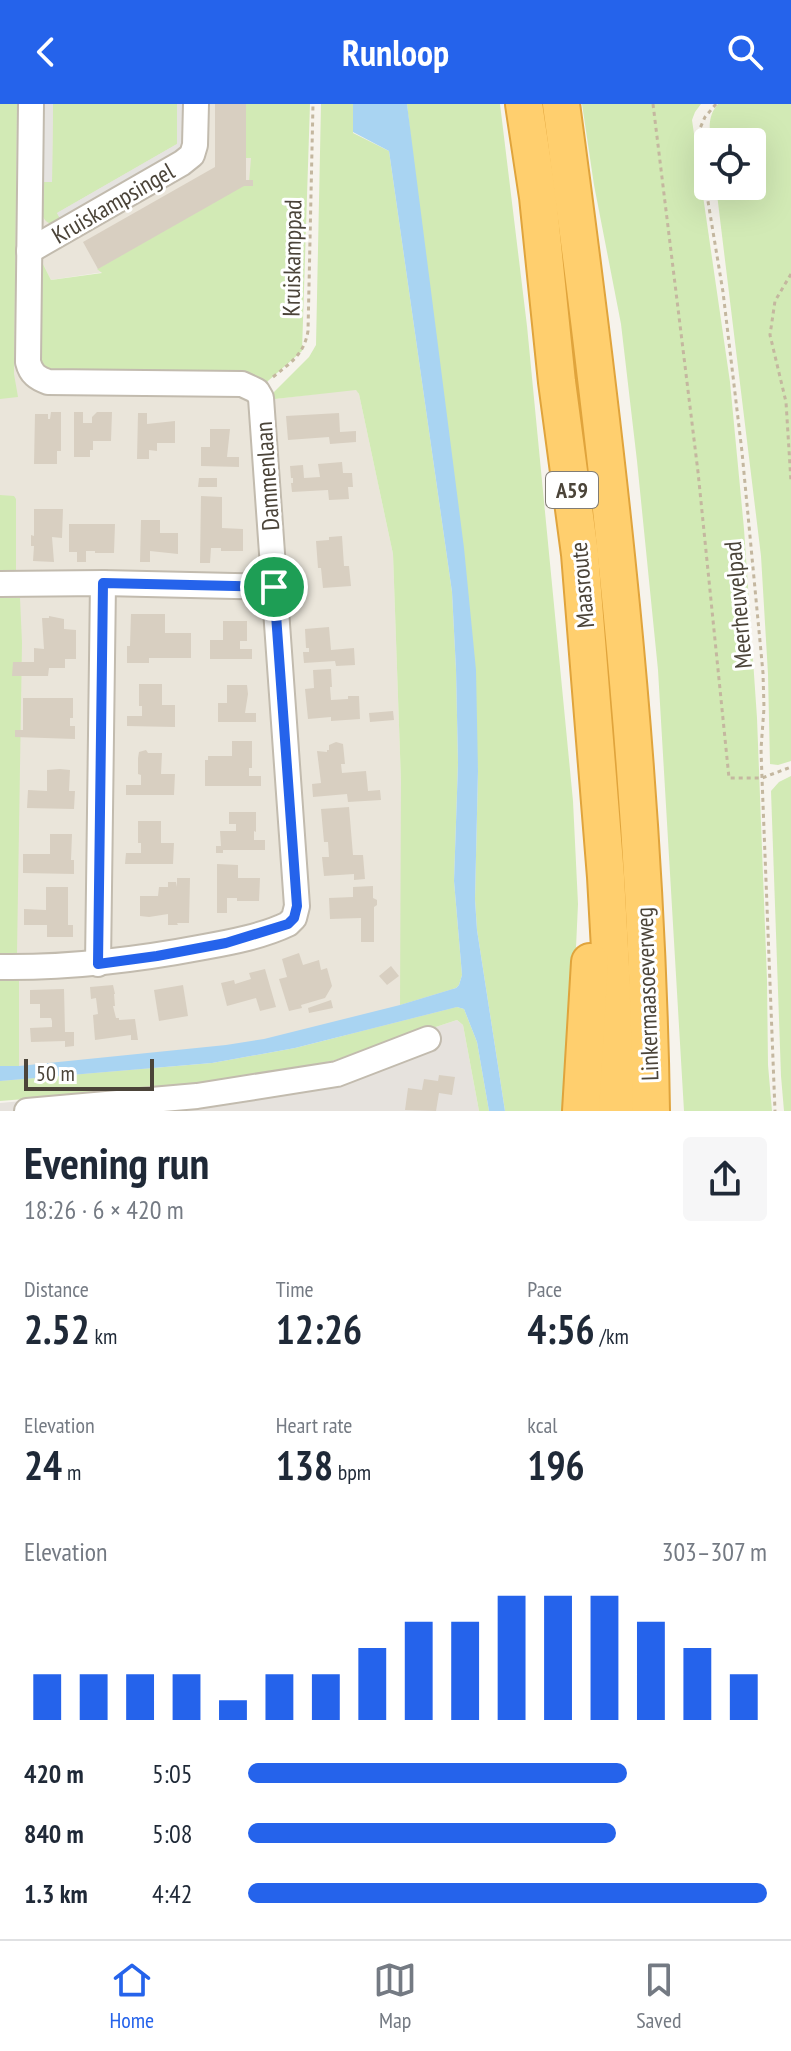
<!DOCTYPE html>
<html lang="en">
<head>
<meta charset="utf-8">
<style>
	:root { --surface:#fff; --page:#f6f6f7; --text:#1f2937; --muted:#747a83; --line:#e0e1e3; --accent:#2563eb }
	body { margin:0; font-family:"PT Sans Narrow",sans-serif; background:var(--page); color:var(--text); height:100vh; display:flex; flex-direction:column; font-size:30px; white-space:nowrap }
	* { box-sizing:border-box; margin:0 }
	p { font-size:26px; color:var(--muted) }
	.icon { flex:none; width:44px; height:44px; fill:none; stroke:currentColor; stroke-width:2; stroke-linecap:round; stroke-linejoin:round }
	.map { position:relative; height:1007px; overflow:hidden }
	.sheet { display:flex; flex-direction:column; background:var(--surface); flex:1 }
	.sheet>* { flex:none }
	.fabs { position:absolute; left:694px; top:24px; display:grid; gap:16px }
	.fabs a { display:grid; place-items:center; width:72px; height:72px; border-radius:8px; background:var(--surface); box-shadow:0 8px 32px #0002; font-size:40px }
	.scale { position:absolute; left:24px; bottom:20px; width:130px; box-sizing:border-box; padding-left:8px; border:4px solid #4b4439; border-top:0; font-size:22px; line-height:28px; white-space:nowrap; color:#4b4439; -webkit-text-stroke:6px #fff; paint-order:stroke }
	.pin { position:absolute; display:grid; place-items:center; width:68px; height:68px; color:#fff; margin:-34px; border:4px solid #fff; border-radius:50%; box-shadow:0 2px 8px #0007 }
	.round { display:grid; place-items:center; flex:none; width:84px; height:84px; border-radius:8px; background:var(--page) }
	.headline { display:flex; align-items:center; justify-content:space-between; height:136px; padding:0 24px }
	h1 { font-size:44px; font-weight:600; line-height:60px }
	.metrics { display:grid; grid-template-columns:repeat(3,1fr); gap:12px; height:136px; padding:8px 24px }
	.metrics div { display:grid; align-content:center }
	.metrics b { font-size:40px; font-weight:600 }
	.metrics small { font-size:22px; font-weight:400 }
	.metrics p { font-size:22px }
	.chart { height:224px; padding:16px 24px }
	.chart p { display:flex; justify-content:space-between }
	.chart svg { width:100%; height:144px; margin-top:8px; stroke:var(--accent); stroke-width:6 }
	ul { padding:0 24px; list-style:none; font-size:26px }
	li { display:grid; grid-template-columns:128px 96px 1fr; align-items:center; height:60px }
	li i { height:20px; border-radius:10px; background:var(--accent) }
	header { display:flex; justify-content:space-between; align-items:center; height:104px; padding:0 24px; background:var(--accent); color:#fff; font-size:36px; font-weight:600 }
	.tab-bar { display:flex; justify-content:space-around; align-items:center; height:112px; border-top:2px solid var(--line); background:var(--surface); font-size:22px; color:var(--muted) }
	.tab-bar a { display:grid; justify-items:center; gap:4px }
	.tab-bar .on { color:var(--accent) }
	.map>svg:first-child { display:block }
	.residential { fill:#eae5da }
	.industrial { fill:#e6e2dd }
	.green { fill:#d2eab5 }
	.parking { fill:#e5e3e0 }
	.water { fill:#a9d4f2 }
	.building { fill:#d8cfc1 }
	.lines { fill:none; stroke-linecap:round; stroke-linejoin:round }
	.minor-casing { stroke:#c2bbae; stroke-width:28 }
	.highway-casing { stroke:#e0a43c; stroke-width:40 }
	.path { stroke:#c4b79f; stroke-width:3; stroke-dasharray:4 4; stroke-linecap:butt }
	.minor { stroke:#fff; stroke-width:24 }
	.highway { stroke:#ffcf6e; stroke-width:36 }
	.route-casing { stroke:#fff; stroke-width:16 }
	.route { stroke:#2563eb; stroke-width:10 }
	.labels { text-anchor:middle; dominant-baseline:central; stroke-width:6; stroke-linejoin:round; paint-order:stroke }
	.shield { fill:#fff; stroke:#817c74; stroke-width:2 }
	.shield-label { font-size:22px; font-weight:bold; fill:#4b4439 }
	.street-label { font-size:24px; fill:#4b4439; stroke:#fff }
</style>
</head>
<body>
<header><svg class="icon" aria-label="back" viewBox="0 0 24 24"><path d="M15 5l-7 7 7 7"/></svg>Runloop<svg class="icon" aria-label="search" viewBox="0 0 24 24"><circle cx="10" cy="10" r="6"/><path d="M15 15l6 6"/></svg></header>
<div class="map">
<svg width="791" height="1007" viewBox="0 0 791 1007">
	<rect width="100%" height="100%" fill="#f6f3ec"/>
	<!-- residential -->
	<polygon class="residential" points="0,0 262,0 261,77 104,168 51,176 43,160 37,254 229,271 267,296 356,285 359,290 393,450 401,678 459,912 0,990"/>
	<!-- industrial -->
	<polygon class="industrial" points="457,916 463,921 479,1007 0,1007 0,999 197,981 332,957"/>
	<!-- green -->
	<g class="green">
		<polygon points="0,0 17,0 14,270 18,293 0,295"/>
		<path d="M53,0h124v40l-120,69 6,11c-4,-1 -9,1 -14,-1 -12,-5 -7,-30 -6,-41l9,-1z"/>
		<polygon points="246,0 310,0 302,247 260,284 46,271 37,254 42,158 51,176 102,169 97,165 249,78 251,54 245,54"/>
		<polygon points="321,0 353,0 353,29 389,47 452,488 456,566 458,659 454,777 462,871 459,881 456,884 400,901 401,678 393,450 359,290 356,286 266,296 309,253 316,241"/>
		<polygon points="407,0 500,0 527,222 573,697 578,800 571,952 566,1007 505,1007 477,826 475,795 478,667"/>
		<polygon points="582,0 701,0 695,8 692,16 730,278 744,425 757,614 767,876 768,961 772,1007 684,1007 658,566 637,357 621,220 594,81"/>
		<path d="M718,0h73v657l-13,4 -8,-1 -2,-90 -7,-118 -45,-370h36v-44h-41c-2,-14 -3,-27 7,-38z"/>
		<polygon points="0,391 14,392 16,395 16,473 0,472"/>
		<polygon points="0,494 20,494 22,539 17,849 0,849"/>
		<polygon points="791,672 791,1007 784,1007 781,972 771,687 779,678"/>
		<rect x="0" y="873" width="19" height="89"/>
		<polygon points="457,903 464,905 477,938 489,1007 479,1007 463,921 457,916 332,957 258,971 197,981 0,997 0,977 212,959 295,944"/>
	</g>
	<!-- parking -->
	<g class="parking">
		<polygon points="39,0 53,0 52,78 38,78"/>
		<polygon points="177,0 190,0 190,41 63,120 57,109 177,40"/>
	</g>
	<!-- water -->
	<polygon class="water" points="353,0 407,0 464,444 476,566 478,667 475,795 477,826 505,1007 489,1007 477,938 464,905 457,903 295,944 212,959 0,977 0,962 19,962 226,941 264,935 400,901 456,884 459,881 462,871 454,777 458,659 456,566 452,488 389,47 353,28"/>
	<!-- building -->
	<g class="building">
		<polygon points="215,0 246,0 246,76 253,76 253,82 244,82 98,165 83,138 215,63"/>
		<polygon points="51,308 61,308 61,347 57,347 57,360 34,360 35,310 48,310 48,315 50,315"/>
		<polygon points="74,308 83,308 83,319 92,319 92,313 97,308 112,308 111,337 93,337 93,346 90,346 90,353 74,353"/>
		<polygon points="138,309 147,309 147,320 175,317 175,339 157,339 157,347 149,346 149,355 137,355"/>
		<polygon points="339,309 340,328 356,327 356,338 330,340 329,333 288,336 286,312"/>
		<polygon points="210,325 230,325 227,353 239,353 239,363 201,362 201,343 210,343"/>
		<polygon points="342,358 343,369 352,369 353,383 348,383 349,395 329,396 328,386 292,388 291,379 293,379 293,374 291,374 290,362 303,361 304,374 320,373 318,360"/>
		<polygon points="199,374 217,374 217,383 198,383"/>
		<polygon points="201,392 222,393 222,424 243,425 243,447 221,447 221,444 211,444 210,459 200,459"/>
		<polygon points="34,405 63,405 62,434 52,433 54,458 33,457 34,442 31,442 31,431 34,432"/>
		<polygon points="141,416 160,416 160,429 178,429 178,450 150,447 150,458 140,458"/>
		<polygon points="69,420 115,420 114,449 95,449 95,447 86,447 86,458 77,458 77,448 69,448"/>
		<polygon points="342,432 344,462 349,462 351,482 323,484 321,464 318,464 316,437 329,436 329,433"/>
		<polygon points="131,510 165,510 165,529 191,529 191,554 149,554 149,559 127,559 127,542 130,542"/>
		<polygon points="49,512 64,515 64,525 76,526 76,555 65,555 65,564 49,564 48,572 12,572 13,558 34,558 34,544 44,545 42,514 49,514"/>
		<polygon points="223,517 247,517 247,537 240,537 240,545 252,545 252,555 210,555 210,536 223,536"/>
		<polygon points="329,523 331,546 354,544 355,561 336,562 335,557 304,559 303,548 309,548 309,544 306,544 305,525"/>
		<polygon points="331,565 332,583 330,583 331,596 348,595 348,592 359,592 360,615 331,617 331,613 308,615 305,585 314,584 313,566"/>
		<polygon points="139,580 162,580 162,601 175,601 175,623 127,622 127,612 142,612 142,602 139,602"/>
		<polygon points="227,581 247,581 248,590 245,609 256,609 256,618 218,618 218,599 227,599"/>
		<polygon points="23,594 73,594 73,614 70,614 70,622 75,622 75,635 15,633 15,626 23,626"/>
		<polygon points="393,607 394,616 370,618 369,609"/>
		<polygon points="232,637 252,637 252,664 249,664 249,672 261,672 261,682 205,682 205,656 208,656 208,652 232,652"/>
		<polygon points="336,638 343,640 345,660 341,660 342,669 366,667 368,687 380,686 381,696 348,698 347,690 313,693 312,680 321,679 317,647 327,648 327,646 329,646 329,641"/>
		<polygon points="146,646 148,649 162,649 161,670 175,670 174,691 126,691 126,681 141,681 141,671 138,670 138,654 139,648"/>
		<polygon points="60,665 70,666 69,687 75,687 74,705 27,704 28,686 47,687 47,666"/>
		<polygon points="349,703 353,751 363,751 365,775 354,776 354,770 324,772 322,753 329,753 328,738 324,738 321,705"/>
		<polygon points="229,708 256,708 256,728 254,727 254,736 265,736 265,746 223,746 223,749 216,749 216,742 221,742 220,727 236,727 236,720 229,720"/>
		<polygon points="138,717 161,717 161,739 174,739 173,760 125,760 126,749 141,749 141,739 138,739"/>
		<polygon points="50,730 72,730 71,756 74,756 74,770 23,769 23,750 50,750"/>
		<polygon points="217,760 238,761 238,774 260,774 259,797 237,797 237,794 227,794 227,809 217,809"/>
		<polygon points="177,774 190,774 189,819 177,819 178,821 168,821 168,810 149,813 140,812 140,792 158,792 159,783 168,783 168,778 176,778 177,783"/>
		<polygon points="373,782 373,794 377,796 377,801 374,803 374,838 361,838 361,814 330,815 329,794 353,793 353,783"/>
		<polygon points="46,783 68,783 68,821 73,821 73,833 47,833 47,821 24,821 24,805 46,806"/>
		<polygon points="299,849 303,861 319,856 321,866 327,864 332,882 325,894 301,901 302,904 289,907 279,875 287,873 282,855"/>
		<polygon points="391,862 399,872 387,881 379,872"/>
		<polygon points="265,865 276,903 260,907 256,894 227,902 221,879 234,876 235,880 251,875 249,869"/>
		<polygon points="113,881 115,890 114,890 115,902 113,902 116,914 119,914 119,916 135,915 138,936 131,936 131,931 95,936 93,911 98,910 96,894 91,895 90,883"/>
		<polygon points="183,881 188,912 159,917 154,886"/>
		<polygon points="64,885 65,928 74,928 74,942 65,943 65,937 31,938 30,924 52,923 52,917 51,914 40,914 40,900 30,900 30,886"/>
		<polygon points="331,896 333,904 309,909 308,904"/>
		<polygon points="439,971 455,973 452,991 439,989 436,1007 405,1006 408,984 422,986 424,975 438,977"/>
	</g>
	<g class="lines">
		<defs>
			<g id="minor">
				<polyline points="29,147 182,59 192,51 195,41 196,0"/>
				<polyline points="0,480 103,479 274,483"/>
				<polyline points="98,860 103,479"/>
				<path d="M0,863c69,1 136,-7 204,-20 28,-5 59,-11 84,-23l6,-6 3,-12 -36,-508 -4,-7 -15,-7 -194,-2c-11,-4 -17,-8 -20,-20l3,-258"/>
				<polyline points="27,1007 197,992 337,970 428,935"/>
			</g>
			<g id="highway">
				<polyline points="524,0 538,93 557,278 580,450 606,773 615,935 615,1007"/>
				<path d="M561,0c45,334 85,669 90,1007"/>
				<polyline points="581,1007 590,858"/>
			</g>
		</defs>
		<!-- minor casing -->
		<use href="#minor" class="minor-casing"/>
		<!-- highway casing -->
		<use href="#highway" class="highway-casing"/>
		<!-- path -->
		<g class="path">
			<polyline points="653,0 698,368 729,674 762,674 791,663"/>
			<polyline points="716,0 705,13 697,31 723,188 742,348 763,569 764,604 761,645 762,674 775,1007"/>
			<polyline points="791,170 775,197 770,231 786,298 791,378"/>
			<path d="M273,273c17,-14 31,-22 35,-46l5,-227"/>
		</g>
		<!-- minor -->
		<use href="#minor" class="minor"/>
		<!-- highway -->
		<use href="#highway" class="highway"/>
	</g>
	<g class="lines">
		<defs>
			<polygon id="route" points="103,479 274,483 297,802 294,814 288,820 226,839 157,852 98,860"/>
		</defs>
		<!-- route casing -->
		<use href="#route" class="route-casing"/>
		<!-- route -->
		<use href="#route" class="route"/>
	</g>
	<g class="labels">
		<!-- shield labels -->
		<rect class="shield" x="546" y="368" width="52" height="36" rx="6"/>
		<g class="shield-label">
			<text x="572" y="386">A59</text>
		</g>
		<!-- street labels -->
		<g class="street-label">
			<text transform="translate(113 99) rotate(-30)">Kruiskampsingel</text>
			<text transform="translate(292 154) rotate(-89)">Kruiskamppad</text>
			<text transform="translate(267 372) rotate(-94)">Dammenlaan</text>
			<text transform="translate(582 481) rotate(-95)">Maasroute</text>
			<text transform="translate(738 501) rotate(-95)">Meerheuvelpad</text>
			<text transform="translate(647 890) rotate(-92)">Linkermaasoeverweg</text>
		</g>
	</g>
</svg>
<div class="fabs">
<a><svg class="icon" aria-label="locate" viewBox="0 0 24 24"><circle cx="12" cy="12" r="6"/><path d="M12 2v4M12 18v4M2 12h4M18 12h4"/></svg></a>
</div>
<div class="scale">50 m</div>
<div class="pin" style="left:274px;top:483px;background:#1e9e55"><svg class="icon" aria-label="arrive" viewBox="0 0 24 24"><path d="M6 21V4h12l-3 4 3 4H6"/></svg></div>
</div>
<section class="sheet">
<div class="headline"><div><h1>Evening run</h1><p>18:26 · 6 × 420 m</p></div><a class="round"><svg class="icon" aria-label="share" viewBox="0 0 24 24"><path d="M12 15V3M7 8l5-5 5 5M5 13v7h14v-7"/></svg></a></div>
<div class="metrics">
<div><p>Distance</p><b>2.52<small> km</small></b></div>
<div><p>Time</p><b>12:26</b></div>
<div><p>Pace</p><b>4:56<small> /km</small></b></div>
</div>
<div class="metrics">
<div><p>Elevation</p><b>24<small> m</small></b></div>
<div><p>Heart rate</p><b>138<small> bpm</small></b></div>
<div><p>kcal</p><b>196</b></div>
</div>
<div class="chart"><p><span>Elevation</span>303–307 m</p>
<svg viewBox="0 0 160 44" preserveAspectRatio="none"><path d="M5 44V30M15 44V30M25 44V30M35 44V30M45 44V38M55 44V30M65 44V30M75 44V22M85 44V14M95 44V14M105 44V6M115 44V6M125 44V6M135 44V14M145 44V22M155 44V30"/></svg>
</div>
<ul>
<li><b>420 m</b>5:05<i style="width:73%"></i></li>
<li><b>840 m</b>5:08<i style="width:71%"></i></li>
<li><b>1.3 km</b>4:42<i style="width:100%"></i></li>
</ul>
</section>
<nav class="tab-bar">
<a class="on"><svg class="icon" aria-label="home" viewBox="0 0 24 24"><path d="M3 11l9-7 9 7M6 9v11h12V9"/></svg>Home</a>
<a><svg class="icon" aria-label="map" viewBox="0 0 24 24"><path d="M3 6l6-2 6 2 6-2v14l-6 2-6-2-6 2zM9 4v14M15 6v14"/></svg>Map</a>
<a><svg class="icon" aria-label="saved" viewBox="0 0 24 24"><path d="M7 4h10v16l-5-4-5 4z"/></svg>Saved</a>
</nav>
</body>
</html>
